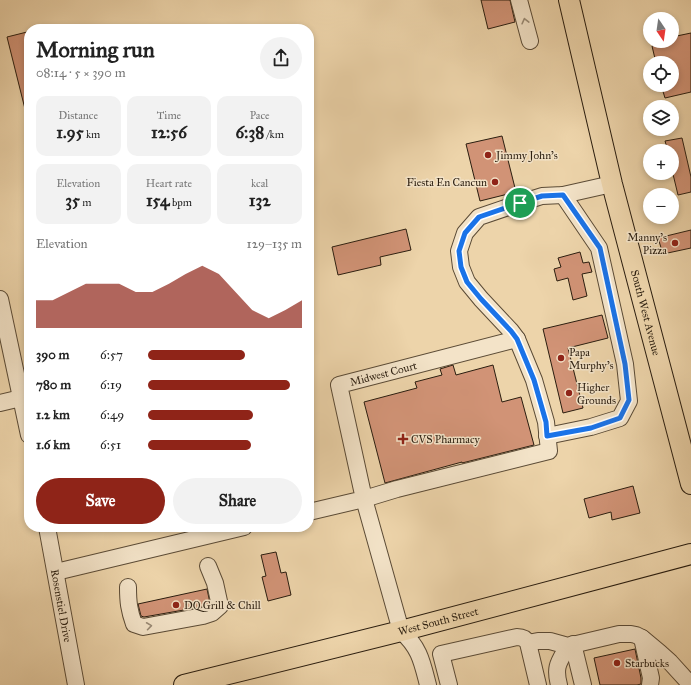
<!DOCTYPE html>
<html lang="en">
<head>
<meta charset="utf-8">
<style>
	:root { --surface:#fff; --page:#f2f2f2; --text:#222; --muted:#767676; --accent:#8f2418 }
	body { margin:0; font-family:"IM FELL Great Primer",serif; background:var(--page); color:var(--text); height:100vh; display:flex; flex-direction:column; font-size:15px; white-space:nowrap }
	* { box-sizing:border-box; margin:0 }
	p { font-size:13px; color:var(--muted) }
	.icon { flex:none; width:22px; height:22px; fill:none; stroke:currentColor; stroke-width:2; stroke-linecap:round; stroke-linejoin:round }
	.map { position:relative; flex:1; overflow:hidden }
	.sheet { position:absolute; left:24px; top:24px; width:290px; height:508px; display:flex; flex-direction:column; background:var(--surface); border-radius:16px; box-shadow:0 2px 6px #0003 }
	.sheet>* { flex:none }
	.needle { width:26px; rotate:167deg }
	.controls { position:absolute; left:643px; top:12px; display:grid; gap:8px }
	.controls a { display:grid; place-items:center; width:36px; height:36px; border-radius:50%; background:var(--surface); box-shadow:0 2px 6px #0003; font-size:20px }
	.pin { position:absolute; display:grid; place-items:center; width:34px; height:34px; color:#fff; margin:-17px; border:2px solid #fff; border-radius:50%; box-shadow:0 1px 4px #0007 }
	.round { display:grid; place-items:center; flex:none; width:42px; height:42px; border-radius:21px; background:var(--page) }
	.headline { display:flex; align-items:center; justify-content:space-between; height:68px; padding:0 12px }
	h1 { font-size:22px; font-weight:800; line-height:30px }
	.stats { display:grid; grid-template-columns:repeat(3,1fr); gap:6px; height:68px; padding:4px 12px }
	.stats div { display:grid; align-content:center; border-radius:10px; background:var(--page); text-align:center }
	.stats b { font-size:17px; font-weight:800 }
	.stats small { font-size:11px; font-weight:400 }
	.stats p { font-size:11px }
	.chart { height:112px; padding:8px 12px }
	.chart p { display:flex; justify-content:space-between }
	.chart svg { width:100%; height:72px; margin-top:4px; fill:var(--accent); opacity:.7 }
	.button { display:flex; gap:8px; margin-top:auto; padding:8px 12px }
	.button a { flex:1; height:46px; border-radius:24px; background:var(--accent); color:#fff; font-size:16px; font-weight:800; line-height:46px; text-align:center }
	.button a+a { background:var(--page); color:var(--text) }
	ul { padding:0 12px; list-style:none; font-size:13px }
	li { display:grid; grid-template-columns:64px 48px 1fr; align-items:center; height:30px }
	li i { height:10px; border-radius:5px; background:var(--accent) }
	.map>svg:first-child { display:block }
	.building { fill:#d19376; stroke:#2a1d0f }
	.lines { fill:none; stroke-linecap:round; stroke-linejoin:round }
	.minor-casing { stroke:#5b4b36; stroke-width:18 }
	.major-casing { stroke:#2a1d0f; stroke-width:22 }
	.minor { stroke:#f3e3c8; stroke-width:16 }
	.major { stroke:#edd4aa; stroke-width:20 }
	.oneway { stroke:#998a75 }
	.route-casing { stroke:#fff; stroke-width:8 }
	.route { stroke:#1a73e8; stroke-width:5 }
	.poi-dot { fill:#8f2418; stroke:#f3e3c8; stroke-width:1.5 }
	.labels { text-anchor:middle; dominant-baseline:central; stroke-width:3; stroke-linejoin:round; paint-order:stroke }
	.poi-label { font-size:11px; fill:#2a1d0f; stroke:#f3e3c8; text-anchor:start }
	.street-label { font-size:11px; fill:#2a1d0f; stroke:#f3e3c8 }
</style>
</head>
<body>
<div class="map">
<svg width="691" height="685" viewBox="0 0 691 685">
	<rect width="100%" height="100%" fill="#edd4aa"/>
	<filter id="stains"><feTurbulence type="fractalNoise" baseFrequency=".005" numOctaves="4"/><feColorMatrix values="0 0 0 0 .2 0 0 0 0 .09 0 0 0 0 .02 0 0 0 .5 -.17"/></filter>
	<radialGradient id="worn" r=".72"><stop offset=".6" stop-color="#630" stop-opacity="0"/><stop offset="1" stop-color="#630" stop-opacity=".3"/></radialGradient>
	<!-- building -->
	<g class="building">
		<polygon points="481,0 510,0 515,22 488,29"/>
		<polygon points="27,32 29,39 29,112 26,113 7,37"/>
		<polygon points="691,33 691,92 665,98 661,85 672,85 672,63 656,63 652,46 657,41 672,41 672,37"/>
		<polygon points="502,136 516,192 480,201 466,144"/>
		<polygon points="682,138 691,177 691,192 678,195 672,170 672,151 668,151 665,141"/>
		<polygon points="406,229 411,250 380,257 381,265 338,275 332,247"/>
		<polygon points="691,230 691,248 663,254 658,238"/>
		<polygon points="580,252 583,263 589,262 592,272 582,274 587,296 573,300 568,278 557,281 554,269 561,267 558,258"/>
		<polygon points="602,315 608,338 568,348 583,408 563,413 543,329"/>
		<polygon points="453,365 456,375 493,365 502,402 521,397 534,445 462,463 462,462 385,483 364,402 417,388 415,382 442,375 440,369"/>
		<polygon points="633,486 640,513 612,520 611,512 589,518 584,499"/>
		<polygon points="276,552 281,573 286,572 291,595 268,601 262,577 266,576 261,555"/>
		<polygon points="207,589 210,603 207,605 201,607 144,617 141,616 138,604"/>
		<polygon points="635,649 641,678 641,684 637,685 600,685 594,658"/>
	</g>
	<g class="lines">
		<defs>
			<g id="minor">
				<polyline points="519,0 530,41"/>
				<polyline points="0,299 29,435"/>
				<polyline points="0,403 21,398"/>
				<polyline points="547,436 591,427 620,418 629,401 625,364 599,248 563,195"/>
				<path id="s1" d="M309,512l55,-13 -25,-114 178,-46"/>
				<path id="s2" d="M47,527l29,158"/>
				<polyline points="56,572 244,527"/>
				<path d="M128,587c0,15 1,23 6,37l9,3 60,-11 9,-3 8,-7 -5,-23 -7,-17"/>
				<polyline points="642,638 651,678 650,685"/>
				<polyline points="528,643 538,641 550,641 568,646 619,634 631,634 636,635 642,638 660,653 670,662 691,685"/>
				<polyline points="573,644 583,685"/>
				<path d="M428,685c-6,-23 -8,-37 -27,-54l-37,-132 33,-10 152,-38 -3,-29 -12,-42 -17,-41 -6,-8 -30,-32 -14,-17 -6,-15 -2,-16 6,-18 14,-16 41,-14 22,-7 21,-1 49,-11"/>
				<path d="M449,685l-8,-31 76,-17c5,0 9,2 11,6l10,42"/>
				<path d="M559,685c-5,-19 0,-23 9,-39"/>
			</g>
			<g id="major">
				<path id="s3" d="M569,0l43,184 79,300"/>
				<path id="s4" d="M184,685l217,-54 290,-77"/>
			</g>
		</defs>
		<!-- minor casing -->
		<use href="#minor" class="minor-casing"/>
		<!-- major casing -->
		<use href="#major" class="major-casing"/>
		<!-- minor -->
		<use href="#minor" class="minor"/>
		<!-- major -->
		<use href="#major" class="major"/>
	</g>
	<!-- one-way arrows -->
	<defs><path id="oneway-chevron" d="M-2-3.5L2.5 0L-2 3.5" fill="none" stroke-width="1.6" stroke-linecap="round" stroke-linejoin="round"/></defs>
	<g class="oneway">
		<use href="#oneway-chevron" transform="translate(525 21) rotate(-104)"/>
		<use href="#oneway-chevron" transform="translate(149 626) rotate(-8)"/>
	</g>
	<g class="lines">
		<defs>
			<polygon id="route" points="563,195 600,248 625,364 629,400 620,418 591,428 547,436 546,422 534,380 517,339 511,331 481,299 467,282 461,267 459,251 465,233 479,217 520,203 542,196"/>
		</defs>
		<!-- route casing -->
		<use href="#route" class="route-casing"/>
		<!-- route -->
		<use href="#route" class="route"/>
	</g>
	<!-- markers -->
	<g class="poi-dot">
		<circle cx="488" cy="155" r="4"/>
		<circle cx="495" cy="182" r="4"/>
		<circle cx="675" cy="243" r="4"/>
		<circle cx="561" cy="358" r="4"/>
		<circle cx="569" cy="393" r="4"/>
		<path d="M401 433h4v4h4v4h-4v4h-4v-4h-4v-4h4z"/>
		<circle cx="176" cy="605" r="4"/>
		<circle cx="617" cy="663" r="4"/>
	</g>
	<g class="labels">
		<!-- poi labels -->
		<g class="poi-label">
			<text x="496" y="155">Jimmy John's</text>
			<text x="487" y="182" text-anchor="end">Fiesta En Cancun</text>
			<text x="667" y="237" text-anchor="end">Manny's<tspan x="667" dy="13">Pizza</tspan></text>
			<text x="569" y="352">Papa<tspan x="569" dy="13">Murphy's</tspan></text>
			<text x="577" y="387">Higher<tspan x="577" dy="13">Grounds</tspan></text>
			<text x="411" y="439">CVS Pharmacy</text>
			<text x="184" y="605">DQ Grill &amp; Chill</text>
			<text x="625" y="663">Starbucks</text>
		</g>
		<!-- street labels -->
		<g class="street-label">
			<text stroke="none"><textPath href="#s3" startOffset="322">South West Avenue</textPath></text>
			<text stroke="none"><textPath href="#s1" startOffset="219">Midwest Court</textPath></text>
			<text stroke="none"><textPath href="#s2" startOffset="80">Rosenstiel Drive</textPath></text>
			<text stroke="none"><textPath href="#s4" startOffset="262">West South Street</textPath></text>
		</g>
	</g>
	<rect width="100%" height="100%" filter="url(#stains)"/>
	<rect width="100%" height="100%" fill="url(#worn)"/>
</svg>
<div class="controls">
<a><svg class="needle" viewBox="-14 -14 28 28"><path d="M0-13l5 13h-10z" fill="#e53935"/><path d="M0 13l5-13h-10z" fill="#767676"/></svg></a>
<a><svg class="icon" aria-label="locate" viewBox="0 0 24 24"><circle cx="12" cy="12" r="6"/><path d="M12 2v4M12 18v4M2 12h4M18 12h4"/></svg></a>
<a><svg class="icon" aria-label="layers" viewBox="0 0 24 24"><path d="M12 4l9 5-9 5-9-5zM3 14l9 5 9-5"/></svg></a>
<a>+</a>
<a>−</a>
</div>
<div class="pin" style="left:520px;top:203px;background:#1e9e55"><svg class="icon" aria-label="arrive" viewBox="0 0 24 24"><path d="M6 21V4h12l-3 4 3 4H6"/></svg></div>
<section class="sheet">
<div class="headline"><div><h1>Morning run</h1><p>08:14 · 5 × 390 m</p></div><a class="round"><svg class="icon" aria-label="share" viewBox="0 0 24 24"><path d="M12 15V3M7 8l5-5 5 5M5 13v7h14v-7"/></svg></a></div>
<div class="stats">
<div><p>Distance</p><b>1.95<small> km</small></b></div>
<div><p>Time</p><b>12:56</b></div>
<div><p>Pace</p><b>6:38<small> /km</small></b></div>
</div>
<div class="stats">
<div><p>Elevation</p><b>35<small> m</small></b></div>
<div><p>Heart rate</p><b>154<small> bpm</small></b></div>
<div><p>kcal</p><b>132</b></div>
</div>
<div class="chart"><p><span>Elevation</span>129–135 m</p>
<svg viewBox="0 0 160 44" preserveAspectRatio="none"><path d="M0 44V27L10 27L20 22L30 17L40 17L50 17L60 22L70 22L80 17L90 11L100 6L110 11L120 22L130 33L140 38L150 33L160 27V44z"/></svg>
</div>
<ul>
<li><b>390 m</b>6:57<i style="width:63%"></i></li>
<li><b>780 m</b>6:19<i style="width:92%"></i></li>
<li><b>1.2 km</b>6:49<i style="width:68%"></i></li>
<li><b>1.6 km</b>6:51<i style="width:67%"></i></li>
</ul>
<div class="button"><a>Save</a><a>Share</a></div>
</section>
</div>
</body>
</html>
